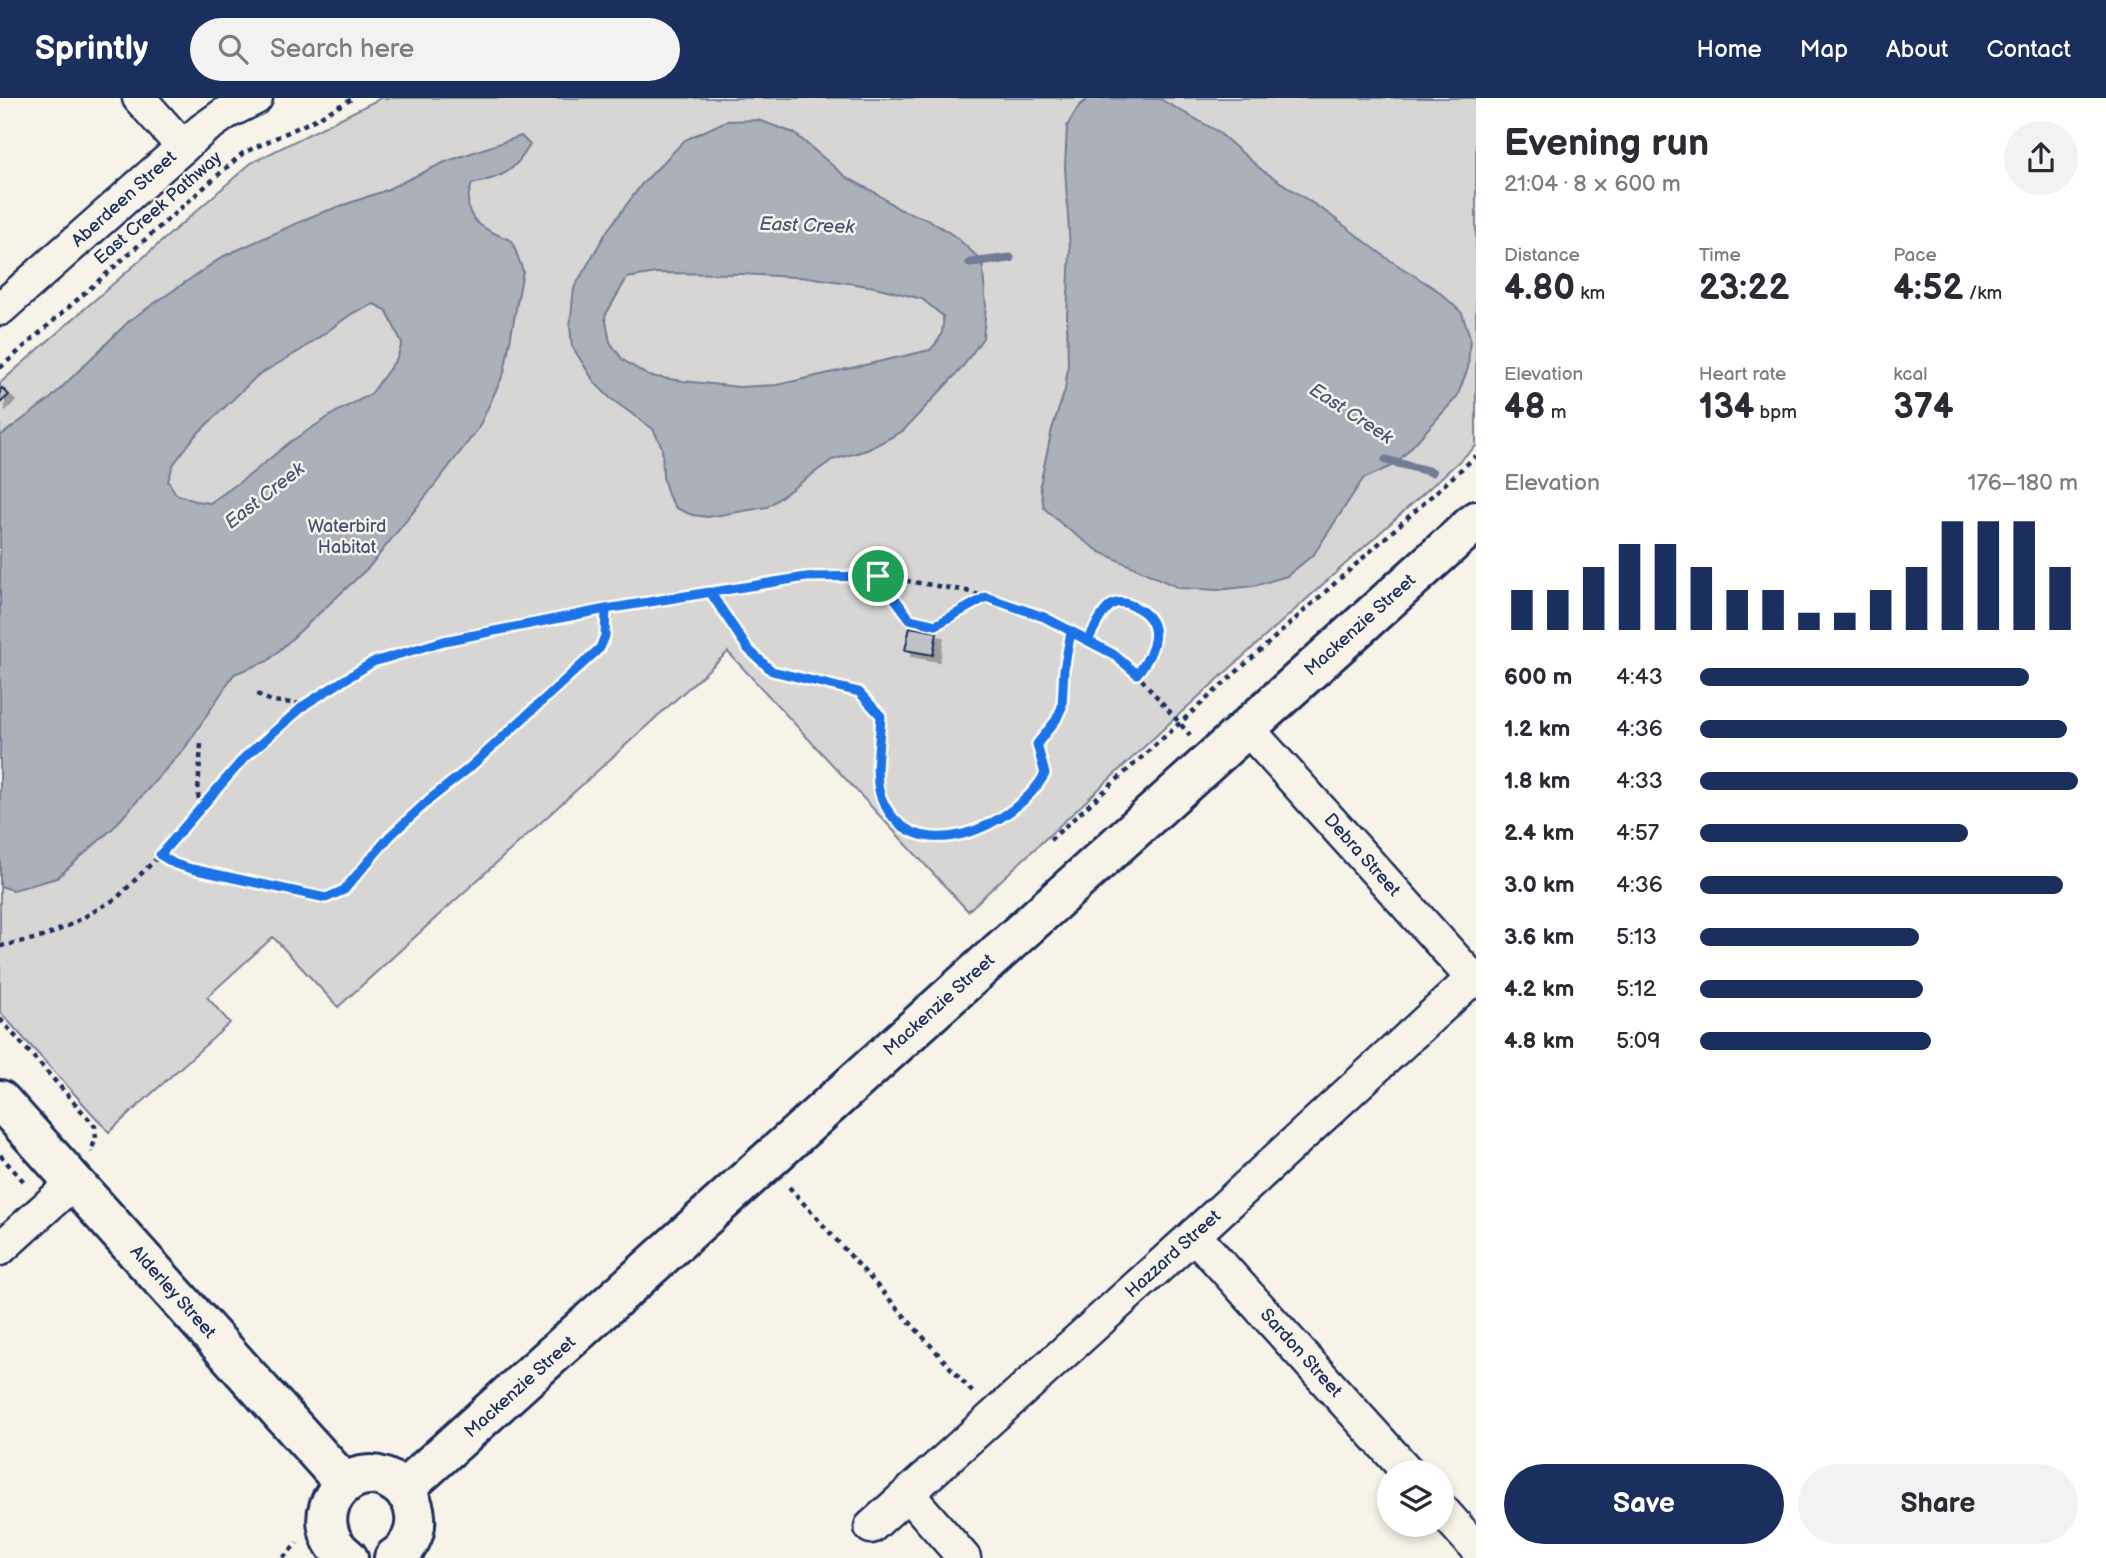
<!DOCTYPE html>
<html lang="en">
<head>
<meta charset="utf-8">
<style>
	:root { --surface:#fff; --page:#f2f2f3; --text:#2b2b33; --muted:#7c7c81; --accent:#1b2f5e }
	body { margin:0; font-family:"Balsamiq Sans",sans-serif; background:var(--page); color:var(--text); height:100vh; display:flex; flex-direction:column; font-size:26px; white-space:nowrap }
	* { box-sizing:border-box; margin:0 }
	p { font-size:23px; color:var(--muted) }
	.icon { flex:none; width:38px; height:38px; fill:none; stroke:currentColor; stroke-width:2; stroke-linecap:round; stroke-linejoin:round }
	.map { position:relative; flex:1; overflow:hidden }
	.panel { display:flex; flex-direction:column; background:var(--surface); width:630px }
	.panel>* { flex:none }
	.buttons { position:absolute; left:1377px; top:1362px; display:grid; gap:14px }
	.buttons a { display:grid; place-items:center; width:77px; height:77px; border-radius:50%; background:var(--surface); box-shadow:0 4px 10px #0003; font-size:35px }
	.pin { position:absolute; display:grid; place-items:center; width:60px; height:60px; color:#fff; margin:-30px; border:4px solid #fff; border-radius:50%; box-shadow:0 2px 7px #0007 }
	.round { display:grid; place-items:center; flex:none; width:74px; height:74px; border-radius:37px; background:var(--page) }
	.headline { display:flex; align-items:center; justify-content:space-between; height:119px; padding:0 28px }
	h1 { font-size:38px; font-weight:800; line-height:52px }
	.metrics { display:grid; grid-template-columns:repeat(3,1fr); gap:10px; height:119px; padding:7px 28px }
	.metrics div { display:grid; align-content:center }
	.metrics b { font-size:35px; font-weight:800 }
	.metrics small { font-size:19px; font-weight:400 }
	.metrics p { font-size:19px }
	.chart { height:196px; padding:14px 28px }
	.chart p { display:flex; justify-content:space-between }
	.chart svg { width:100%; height:126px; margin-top:7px; stroke:var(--accent); stroke-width:6 }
	.button { display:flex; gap:14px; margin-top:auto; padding:14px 28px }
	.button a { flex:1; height:80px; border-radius:42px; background:var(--accent); color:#fff; font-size:28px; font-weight:800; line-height:80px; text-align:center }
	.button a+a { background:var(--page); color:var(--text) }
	ul { padding:0 28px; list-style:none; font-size:23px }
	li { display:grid; grid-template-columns:112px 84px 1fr; align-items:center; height:52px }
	li i { height:18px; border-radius:9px; background:var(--accent) }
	header { display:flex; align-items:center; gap:42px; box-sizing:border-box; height:98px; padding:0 35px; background:var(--accent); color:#fff }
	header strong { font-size:33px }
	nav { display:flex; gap:38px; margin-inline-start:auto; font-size:24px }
	.search { width:490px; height:63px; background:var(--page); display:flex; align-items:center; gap:18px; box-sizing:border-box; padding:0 24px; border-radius:38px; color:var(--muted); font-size:26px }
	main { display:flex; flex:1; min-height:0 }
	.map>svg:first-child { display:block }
	.green { fill:#d7d6d4; stroke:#798299; stroke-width:2 }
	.water { fill:#acb0b9; stroke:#727c95; stroke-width:2; fill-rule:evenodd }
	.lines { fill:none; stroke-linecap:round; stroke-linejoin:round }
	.stream { stroke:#727c95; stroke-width:9 }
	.building { fill:#c0c3c5; stroke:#1b2f5e; stroke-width:2; filter:url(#shadow) }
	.minor-casing { stroke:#1b2f5e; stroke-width:37 }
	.tertiary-casing { stroke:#1b2f5e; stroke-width:44 }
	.secondary-casing { stroke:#1b2f5e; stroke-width:44 }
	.path { stroke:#1b2f5e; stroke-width:4.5; stroke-dasharray:5 5; stroke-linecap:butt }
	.minor { stroke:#f7f3e8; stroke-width:32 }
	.tertiary { stroke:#f7f3e8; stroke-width:38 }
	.secondary { stroke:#f7f3e8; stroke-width:38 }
	.route-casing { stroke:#fff; stroke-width:14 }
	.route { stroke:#1a73e8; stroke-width:9 }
	.labels { text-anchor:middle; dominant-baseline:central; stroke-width:5; stroke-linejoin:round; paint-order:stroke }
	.street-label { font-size:18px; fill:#1b2f5e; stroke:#f7f3e8 }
	.park-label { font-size:18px; fill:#415076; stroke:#f7f3e8 }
	.water-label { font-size:19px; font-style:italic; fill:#465679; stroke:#f7f3e8 }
</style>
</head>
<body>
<header>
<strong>Sprintly</strong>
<div class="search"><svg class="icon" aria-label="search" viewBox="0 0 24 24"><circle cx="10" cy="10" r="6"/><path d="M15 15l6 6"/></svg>Search here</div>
<nav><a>Home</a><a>Map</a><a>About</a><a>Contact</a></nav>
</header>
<main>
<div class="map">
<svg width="1476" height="1460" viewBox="0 0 1476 1460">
	<defs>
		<filter id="shadow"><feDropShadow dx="6" dy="6" stdDeviation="0" flood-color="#0004"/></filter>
	</defs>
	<rect width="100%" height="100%" fill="#f7f3e8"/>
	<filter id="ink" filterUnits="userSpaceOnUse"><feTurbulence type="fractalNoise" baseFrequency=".0143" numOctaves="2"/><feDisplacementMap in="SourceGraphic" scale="14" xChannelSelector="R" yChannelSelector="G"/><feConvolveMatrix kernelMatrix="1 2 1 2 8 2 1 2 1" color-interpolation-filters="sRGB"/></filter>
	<g filter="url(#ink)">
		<!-- green -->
		<polygon class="green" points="381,0 1476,0 1476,348 1175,620 968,813 728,554 338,909 273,839 207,899 230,925 109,1034 0,914 0,285 251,65"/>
		<!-- water -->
		<g class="water">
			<polygon points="1089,0 1160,1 1217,33 1262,72 1329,116 1388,161 1437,192 1462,215 1470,239 1468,270 1457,299 1396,366 1363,381 1314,456 1287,478 1254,488 1218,492 1179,490 1100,454 1065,429 1044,410 1040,387 1052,331 1065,292 1068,268 1067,219 1070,152 1065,69 1067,28 1079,8"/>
			<path d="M758,22l36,13 52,44 30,16 23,16 30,11 27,17 26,24 4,45 -3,32 -22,31 -58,62 -36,19 -35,10 -65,47 -59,10 -16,-2 -16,-7 -8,-13 -5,-18 -1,-30 -9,-18 -43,-31 -15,-15 -23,-37 -2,-20 4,-38 33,-57 35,-47 43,-44 41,-19zM656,175l85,1 73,4 61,9 47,12 21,17c1,16 -2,23 -13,34l-153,35 -38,2 -56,-6 -34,-5 -26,-16 -13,-18 -5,-26 22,-38z"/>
			<path d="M521,38l9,9c-17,28 -27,32 -58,39 -14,35 11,45 40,57l11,30 -19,102 -26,56 -48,62 -61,76 -101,94 -34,13 -49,74 -73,81 -55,49 -44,12 -13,-4v-450l50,-37 80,-79 94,-64 91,-41 69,-24 61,-29zM374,206l12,6 16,33 -5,15 -26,36 -35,18 -46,30 -39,32 -41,29 -15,-2 -19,-7 -8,-13 5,-16 22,-29 62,-60 44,-26 52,-37z"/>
		</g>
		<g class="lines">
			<!-- stream -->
			<g class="stream">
				<polyline points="970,165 1010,160"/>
				<polyline points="1386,362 1432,374"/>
			</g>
		</g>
		<!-- building -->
		<g class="building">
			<polygon points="2,290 9,297 0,305 0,292"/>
			<polygon points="910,529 937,534 933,557 905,552"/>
		</g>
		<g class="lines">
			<defs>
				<g id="minor">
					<polyline points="139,0 183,49"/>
					<polyline points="0,211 202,32 226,15 256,0"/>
					<polyline points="1247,630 1476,884"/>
					<polyline points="1194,1137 1408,1374"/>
					<polyline points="0,1151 74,1084"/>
					<polyline points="908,1396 964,1460"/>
					<polyline points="1442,1412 1476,1450"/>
					<polyline points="871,1429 1194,1137 1473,880"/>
				</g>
				<polyline id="tertiary" points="0,1002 345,1386"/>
				<g id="secondary">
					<polyline points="403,1392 1476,423"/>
					<path d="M348,1460c-50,-37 0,-108 48,-74 11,7 18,19 19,32 2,17 -7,33 -21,42"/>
				</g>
			</defs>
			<!-- minor casing -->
			<use href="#minor" class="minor-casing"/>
			<!-- tertiary casing -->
			<use href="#tertiary" class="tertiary-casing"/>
			<!-- secondary casing -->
			<use href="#secondary" class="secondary-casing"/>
			<!-- path -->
			<g class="path">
				<polyline points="0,270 243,55 310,24 354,0"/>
				<polyline points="879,478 910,521 936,527 986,499"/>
				<polyline points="710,494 748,551 772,573 859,594 873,607 881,619 878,669 880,697 894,723 921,738 958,739 982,730 1008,714 1038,690 1045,676 1037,646 1056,622 1062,609 1064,571 1071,534"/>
				<path d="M1088,543c6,-11 13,-30 25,-36 6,-4 14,-2 20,1 34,15 22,46 4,68"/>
				<polyline points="257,596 271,603 305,606"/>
				<polyline points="200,711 198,695 201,645"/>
				<polyline points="1050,742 1476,358"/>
				<polyline points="160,757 175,766 192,771 326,800 344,792 390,738 430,701 468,671 600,550 605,538 606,511"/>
				<polyline points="0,848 43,839 72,826 117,800 160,757 245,659 306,606 373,564 444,543 606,511 806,479 878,478 967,493 1044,519 1113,556 1137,576 1190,637"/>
				<polyline points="0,921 95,1028 96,1041 91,1052 92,1054"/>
				<polyline points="0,1057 25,1085"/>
				<polyline points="789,1089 974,1296"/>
				<polyline points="283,1460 297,1445"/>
			</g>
			<!-- minor -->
			<use href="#minor" class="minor"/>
			<!-- tertiary -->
			<use href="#tertiary" class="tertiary"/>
			<!-- secondary -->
			<use href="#secondary" class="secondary"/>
		</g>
	</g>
	<g class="lines" filter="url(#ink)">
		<defs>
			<path id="route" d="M878,478l-72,1 -200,32 -162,32 -71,21 -67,42 -61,53 -85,98 15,9 17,5 134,29 18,-8 46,-54 40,-37 38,-30 132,-121 5,-12 1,-27 104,-17 38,57 24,22 87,21 22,24c-1,23 -8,61 0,81 31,77 135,29 164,-23l-8,-30 19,-24 6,-13 2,-38 7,-37 42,22 24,20c18,-22 30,-53 -4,-68 -6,-3 -14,-5 -20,-2 -12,7 -19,26 -25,36l-44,-23 -58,-20 -50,28 -26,-6 -32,-43"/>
		</defs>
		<!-- route casing -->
		<use href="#route" class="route-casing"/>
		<!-- route -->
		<use href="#route" class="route"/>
	</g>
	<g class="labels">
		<!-- street labels -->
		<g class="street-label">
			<text transform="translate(124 101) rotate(-42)">Aberdeen Street</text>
			<text transform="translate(158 110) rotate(-41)">East Creek Pathway</text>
			<text transform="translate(1360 527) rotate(-42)">Mackenzie Street</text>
			<text transform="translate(1362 757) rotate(48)">Debra Street</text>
			<text transform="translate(939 907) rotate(-42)">Mackenzie Street</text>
			<text transform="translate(1173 1156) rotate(-42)">Hazzard Street</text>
			<text transform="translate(173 1194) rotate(48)">Alderley Street</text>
			<text transform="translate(1301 1255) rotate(48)">Sardon Street</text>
			<text transform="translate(520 1289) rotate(-42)">Mackenzie Street</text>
		</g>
		<!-- park labels -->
		<g class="park-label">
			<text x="347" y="428">Waterbird<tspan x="347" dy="21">Habitat</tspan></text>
		</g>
		<!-- water labels -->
		<g class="water-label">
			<text transform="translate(807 128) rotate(2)">East Creek</text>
			<text transform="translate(1351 316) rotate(33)">East Creek</text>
			<text transform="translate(265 398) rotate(-38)">East Creek</text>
		</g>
	</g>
</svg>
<div class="buttons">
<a><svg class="icon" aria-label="layers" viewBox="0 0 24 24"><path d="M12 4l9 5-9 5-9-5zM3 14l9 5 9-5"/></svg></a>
</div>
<div class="pin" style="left:878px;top:478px;background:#1e9e55"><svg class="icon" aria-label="arrive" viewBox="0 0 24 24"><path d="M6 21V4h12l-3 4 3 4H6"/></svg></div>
</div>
<section class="panel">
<div class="headline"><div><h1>Evening run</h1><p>21:04 · 8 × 600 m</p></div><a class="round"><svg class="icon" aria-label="share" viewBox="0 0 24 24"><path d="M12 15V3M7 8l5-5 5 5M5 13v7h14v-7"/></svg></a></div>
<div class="metrics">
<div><p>Distance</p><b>4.80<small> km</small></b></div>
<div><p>Time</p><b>23:22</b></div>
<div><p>Pace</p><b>4:52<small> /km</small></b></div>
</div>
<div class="metrics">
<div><p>Elevation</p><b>48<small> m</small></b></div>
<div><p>Heart rate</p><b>134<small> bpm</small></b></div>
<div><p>kcal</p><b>374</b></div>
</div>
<div class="chart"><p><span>Elevation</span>176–180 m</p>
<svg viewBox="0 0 160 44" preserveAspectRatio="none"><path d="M5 44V30M15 44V30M25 44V22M35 44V14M45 44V14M55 44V22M65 44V30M75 44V30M85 44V38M95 44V38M105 44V30M115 44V22M125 44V6M135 44V6M145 44V6M155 44V22"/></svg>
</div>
<ul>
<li><b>600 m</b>4:43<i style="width:87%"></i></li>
<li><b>1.2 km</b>4:36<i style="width:97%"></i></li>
<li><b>1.8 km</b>4:33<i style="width:100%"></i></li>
<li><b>2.4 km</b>4:57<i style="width:71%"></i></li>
<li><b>3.0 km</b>4:36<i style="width:96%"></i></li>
<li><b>3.6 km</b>5:13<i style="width:58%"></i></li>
<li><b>4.2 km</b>5:12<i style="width:59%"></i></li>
<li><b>4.8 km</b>5:09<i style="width:61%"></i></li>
</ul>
<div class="button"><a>Save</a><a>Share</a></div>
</section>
</main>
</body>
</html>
